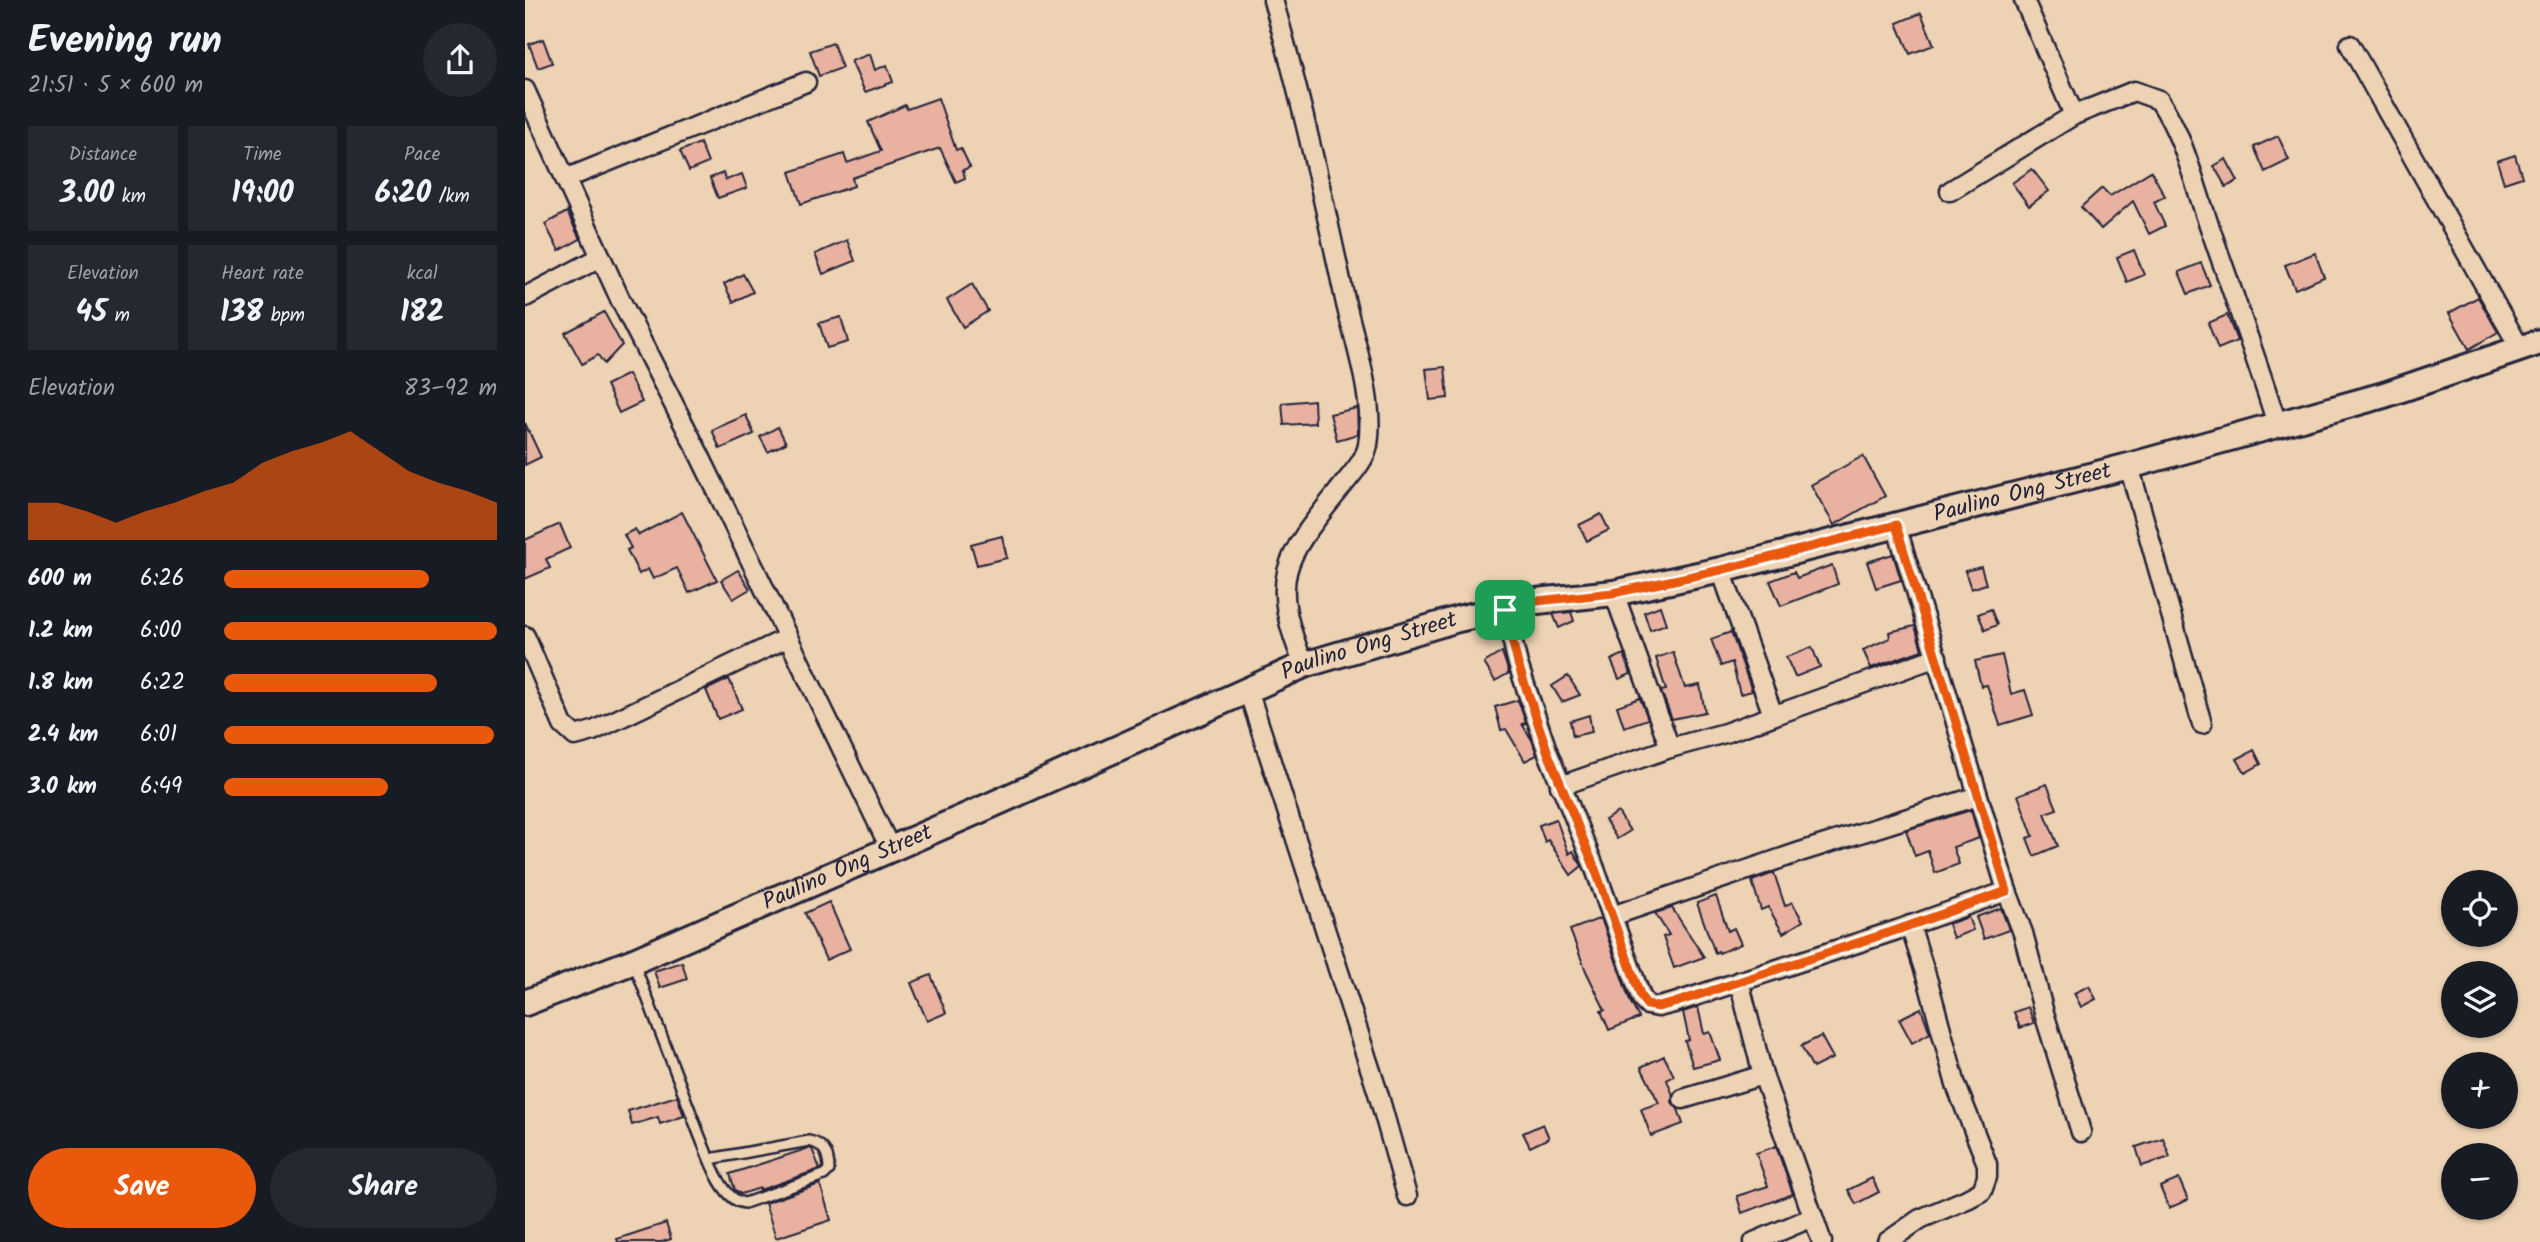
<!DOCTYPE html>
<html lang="en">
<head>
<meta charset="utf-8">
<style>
	:root { --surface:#171b24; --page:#242831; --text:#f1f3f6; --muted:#9ea1a6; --accent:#ea580c }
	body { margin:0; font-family:Kalam,sans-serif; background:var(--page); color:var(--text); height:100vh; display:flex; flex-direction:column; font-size:26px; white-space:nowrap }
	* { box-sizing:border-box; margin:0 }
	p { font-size:23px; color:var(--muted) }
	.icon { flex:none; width:38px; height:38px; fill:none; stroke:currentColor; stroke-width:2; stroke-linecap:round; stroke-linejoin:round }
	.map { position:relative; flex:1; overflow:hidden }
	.sheet { display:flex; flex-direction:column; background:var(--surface); width:525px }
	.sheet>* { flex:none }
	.buttons { position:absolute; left:1916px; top:870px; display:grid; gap:14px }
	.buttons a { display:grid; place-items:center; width:77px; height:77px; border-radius:50%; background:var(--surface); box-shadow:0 2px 5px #0004; font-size:35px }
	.pin { position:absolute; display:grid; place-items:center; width:60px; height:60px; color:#fff; margin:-30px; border-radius:14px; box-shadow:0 4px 10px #0006 }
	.round { display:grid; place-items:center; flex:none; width:74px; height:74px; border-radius:37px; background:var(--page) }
	.overview { display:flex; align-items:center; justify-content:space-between; height:119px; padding:0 28px }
	h1 { font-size:38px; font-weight:700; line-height:52px }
	.figures { display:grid; grid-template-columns:repeat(3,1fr); gap:10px; height:119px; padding:7px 28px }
	.figures div { display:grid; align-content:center; border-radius:0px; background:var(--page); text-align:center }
	.figures b { font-size:30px; font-weight:700 }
	.figures small { font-size:19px; font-weight:400 }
	.figures p { font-size:19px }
	.chart { height:196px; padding:14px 28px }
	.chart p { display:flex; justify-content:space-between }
	.chart svg { width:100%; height:126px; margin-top:7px; fill:var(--accent); opacity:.7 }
	.primary-button { display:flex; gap:14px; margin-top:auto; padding:14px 28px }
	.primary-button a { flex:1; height:80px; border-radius:42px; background:var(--accent); color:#fff; font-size:28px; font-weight:700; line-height:80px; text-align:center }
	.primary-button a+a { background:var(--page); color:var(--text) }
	ul { padding:0 28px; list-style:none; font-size:23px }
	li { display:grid; grid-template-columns:112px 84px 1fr; align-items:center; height:52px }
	li i { height:18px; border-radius:9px; background:var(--accent) }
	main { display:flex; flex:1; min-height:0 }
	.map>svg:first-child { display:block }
	.building { fill:#e9b2a0; stroke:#22223b; stroke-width:2 }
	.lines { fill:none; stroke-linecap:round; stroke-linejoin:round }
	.lane-casing { stroke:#22223b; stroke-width:14 }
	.street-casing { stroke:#22223b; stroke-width:23 }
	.secondary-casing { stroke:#22223b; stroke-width:30 }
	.lane { stroke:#edd3b4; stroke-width:9 }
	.street { stroke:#edd3b4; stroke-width:18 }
	.secondary { stroke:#edd3b4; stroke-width:24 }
	.route-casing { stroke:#fff; stroke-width:14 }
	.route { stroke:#ea580c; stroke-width:9 }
	.labels { text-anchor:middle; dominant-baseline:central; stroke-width:6; stroke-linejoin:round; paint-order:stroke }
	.street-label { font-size:23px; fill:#22223b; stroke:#edd3b4 }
</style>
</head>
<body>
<main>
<section class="sheet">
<div class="overview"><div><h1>Evening run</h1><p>21:51 · 5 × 600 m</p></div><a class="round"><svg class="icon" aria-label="share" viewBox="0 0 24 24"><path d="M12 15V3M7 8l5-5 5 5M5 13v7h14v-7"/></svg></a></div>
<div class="figures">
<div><p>Distance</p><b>3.00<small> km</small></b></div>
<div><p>Time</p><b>19:00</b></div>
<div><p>Pace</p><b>6:20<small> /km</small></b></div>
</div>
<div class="figures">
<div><p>Elevation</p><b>45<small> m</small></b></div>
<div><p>Heart rate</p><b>138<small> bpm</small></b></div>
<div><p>kcal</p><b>182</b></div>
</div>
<div class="chart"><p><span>Elevation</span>83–92 m</p>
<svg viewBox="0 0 160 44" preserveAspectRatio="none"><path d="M0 44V31L10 31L20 34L30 38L40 34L50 31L60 27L70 24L80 17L90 13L100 10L110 6L120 13L130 20L140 24L150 27L160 31V44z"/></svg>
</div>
<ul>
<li><b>600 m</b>6:26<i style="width:75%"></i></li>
<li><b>1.2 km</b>6:00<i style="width:100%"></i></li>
<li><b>1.8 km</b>6:22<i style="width:78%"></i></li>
<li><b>2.4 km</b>6:01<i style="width:99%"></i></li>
<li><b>3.0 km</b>6:49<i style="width:60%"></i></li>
</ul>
<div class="primary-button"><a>Save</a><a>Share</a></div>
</section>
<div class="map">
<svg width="2015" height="1242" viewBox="0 0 2015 1242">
	<rect width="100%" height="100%" fill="#edd3b4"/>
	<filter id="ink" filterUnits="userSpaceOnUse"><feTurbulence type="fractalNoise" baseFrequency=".0143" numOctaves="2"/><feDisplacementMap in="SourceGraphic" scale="14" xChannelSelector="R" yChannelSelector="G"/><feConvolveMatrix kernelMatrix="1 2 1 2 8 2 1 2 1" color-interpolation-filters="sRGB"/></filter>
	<g filter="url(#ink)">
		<!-- building -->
		<g class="building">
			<polygon points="1396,13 1409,45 1385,54 1372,23"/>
			<polygon points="18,39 27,63 13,68 4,44"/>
			<polygon points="308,43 317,68 294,76 285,51"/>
			<polygon points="345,54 350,70 362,65 368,82 340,92 326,61"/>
			<polygon points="413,98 431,150 436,148 445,167 438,170 440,178 431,182 415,148 327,178 329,186 276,204 265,172 319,154 322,163 356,151 343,122 380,105 382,109"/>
			<polygon points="1753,136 1764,160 1740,172 1729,147"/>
			<polygon points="175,143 183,163 164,171 155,151"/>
			<polygon points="1990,155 1997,177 1979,183 1972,161"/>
			<polygon points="1701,159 1713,181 1701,187 1689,166"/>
			<polygon points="1507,169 1524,191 1504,206 1487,183"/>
			<polygon points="1626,171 1640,196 1629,202 1640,226 1624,234 1608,201 1576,229 1556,207 1577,188 1585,196"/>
			<polygon points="198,173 201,180 217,174 222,188 193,198 185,178"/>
			<polygon points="42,212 55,239 34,251 20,224"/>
			<polygon points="322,240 330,261 298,274 290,254"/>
			<polygon points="1609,250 1619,275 1602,282 1592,257"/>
			<polygon points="1790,253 1799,277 1770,289 1760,265"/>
			<polygon points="1676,263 1685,285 1663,294 1654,272"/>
			<polygon points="218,274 228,292 208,302 199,284"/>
			<polygon points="447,284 463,311 438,327 422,300"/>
			<polygon points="1953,297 1973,332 1944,349 1924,313"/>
			<polygon points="79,312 97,345 79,364 73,355 57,364 40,333"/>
			<polygon points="1702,315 1712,341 1693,349 1683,323"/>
			<polygon points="316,317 323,342 302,348 294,323"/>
			<polygon points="920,367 923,398 905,400 901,369"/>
			<polygon points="103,374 117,402 94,413 81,385"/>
			<polygon points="789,400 790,423 759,425 757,403"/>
			<polygon points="832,408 833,434 812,440 805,414"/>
			<polygon points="221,415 229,434 195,449 187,430"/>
			<polygon points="0,423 16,457 0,465"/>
			<polygon points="253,427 261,443 243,452 235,437"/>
			<polygon points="1338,456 1360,496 1309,525 1286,485"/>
			<polygon points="157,512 192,580 164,593 152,568 128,579 123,569 114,574 102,550 106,548 99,535 110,529 114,535"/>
			<polygon points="1076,514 1084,530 1062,541 1054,525"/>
			<polygon points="35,524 45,548 21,559 25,568 0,579 0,540"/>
			<polygon points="477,536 482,558 452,565 446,544"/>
			<polygon points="1368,554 1376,580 1351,588 1342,562"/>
			<polygon points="1307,565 1313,584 1256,606 1245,581 1269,572 1272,578"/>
			<polygon points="1456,567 1461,584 1446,589 1440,571"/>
			<polygon points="213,570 225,589 208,599 196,580"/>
			<polygon points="1135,606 1141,624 1125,630 1119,612"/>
			<polygon points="1466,609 1472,625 1460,630 1453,614"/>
			<polygon points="1046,612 1049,621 1034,628 1028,614"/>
			<polygon points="1390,626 1397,650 1346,668 1338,650 1365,638 1364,632"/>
			<polygon points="1206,632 1227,691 1215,694 1207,662 1196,666 1186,639"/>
			<polygon points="1287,647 1295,667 1270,677 1261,657"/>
			<polygon points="977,652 984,673 970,681 959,663"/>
			<polygon points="1148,652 1160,688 1175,685 1180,712 1147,719 1136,691 1141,690 1131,658"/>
			<polygon points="1099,654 1106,674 1094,679 1086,660"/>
			<polygon points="1477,655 1486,694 1500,690 1508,715 1475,725 1462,685 1456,686 1450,661"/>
			<polygon points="1043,676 1055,695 1037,702 1027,686"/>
			<polygon points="204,679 217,709 193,719 181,690"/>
			<polygon points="1115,698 1123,719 1099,727 1092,706"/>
			<polygon points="993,700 1001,723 997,724 1007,740 1012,755 1000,761 981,729 976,730 970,707"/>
			<polygon points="1064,715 1067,732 1048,736 1045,721"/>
			<polygon points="1729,750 1736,764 1720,773 1712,759"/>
			<polygon points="1522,784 1532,809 1520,813 1533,846 1509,856 1502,838 1508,836 1493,795"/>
			<polygon points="1446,810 1454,838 1428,847 1434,864 1410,873 1403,851 1390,856 1381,830"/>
			<polygon points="1093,812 1105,831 1092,839 1080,820"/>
			<polygon points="1031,819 1044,854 1048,851 1057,866 1046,875 1023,840 1020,842 1014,825"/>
			<polygon points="1249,873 1260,906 1267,902 1278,921 1258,933 1243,907 1236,910 1227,881"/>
			<polygon points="1191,896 1203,931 1209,928 1216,944 1194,953 1193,951 1190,953 1172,903"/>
			<polygon points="304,902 325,949 301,960 280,913"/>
			<polygon points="1147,908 1179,957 1149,968 1138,937 1144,935 1130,913"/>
			<polygon points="1476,908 1484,930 1459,939 1451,917"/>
			<polygon points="1443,917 1448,930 1428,938 1423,924"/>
			<polygon points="1076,918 1105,1001 1114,1018 1084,1030 1076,1011 1080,1010 1061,971 1045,930"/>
			<polygon points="157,962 162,979 135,988 129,971"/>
			<polygon points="406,975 421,1013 402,1021 386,983"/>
			<polygon points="1564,986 1571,999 1556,1007 1549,993"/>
			<polygon points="1173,1007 1179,1034 1185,1032 1195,1060 1168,1067 1160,1041 1164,1040 1158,1012"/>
			<polygon points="1503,1007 1509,1023 1495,1028 1489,1012"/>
			<polygon points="1396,1008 1405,1033 1387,1043 1374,1019"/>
			<polygon points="1296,1036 1308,1058 1288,1068 1276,1046"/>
			<polygon points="1139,1056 1149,1076 1142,1080 1148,1095 1147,1102 1153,1109 1158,1124 1126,1136 1116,1109 1134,1103 1116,1067"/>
			<polygon points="152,1096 159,1116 135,1124 133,1117 107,1125 103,1111"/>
			<polygon points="1018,1124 1024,1138 1005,1147 998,1133"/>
			<polygon points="1638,1138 1645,1157 1617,1166 1611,1147"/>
			<polygon points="1251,1146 1268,1194 1217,1213 1212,1196 1243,1186 1231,1153"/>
			<polygon points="284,1148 287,1149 295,1169 235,1190 235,1188 216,1194 210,1190 205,1174"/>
			<polygon points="1347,1178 1354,1192 1331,1204 1323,1190"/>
			<polygon points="1654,1179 1663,1200 1644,1208 1635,1187"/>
			<polygon points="295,1184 306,1220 251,1238 240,1203"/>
			<polygon points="141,1223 146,1239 137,1242 93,1242 92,1239"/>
		</g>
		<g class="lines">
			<defs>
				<path id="lane" d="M109,963l65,171c8,19 23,68 46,69l79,-28 5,-5c0,-16 -5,-26 -20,-29l-99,18"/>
				<g id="street">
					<path d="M748,0c29,101 51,202 73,304 10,42 29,99 22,141 -3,16 -18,31 -28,44 -56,70 -72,88 -36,176"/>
					<polyline points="1499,0 1549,115"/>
					<polyline points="1825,45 1996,350"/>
					<polyline points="0,90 95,299 174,454 366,850"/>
					<polyline points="40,179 281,82"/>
					<path d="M1425,191l124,-76 60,-24 25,9c25,37 35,83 50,125 23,66 47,132 68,199"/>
					<polyline points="0,297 76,257"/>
					<polyline points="1604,466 1677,724"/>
					<polyline points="1371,525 1482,891 1498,933 1519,1013 1556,1132"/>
					<polyline points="1196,570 1248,715"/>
					<polyline points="1089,593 1145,748"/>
					<polyline points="980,610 993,664 1023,753 1069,866 1116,997 1122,1005 1133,1007 1149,1003 1372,930 1482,891"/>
					<polyline points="0,636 38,725 50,736 68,731 262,638"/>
					<polyline points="723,690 853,1093 882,1196"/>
					<polyline points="1035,786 1145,748 1200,733 1412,657"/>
					<polyline points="1087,916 1275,852 1453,796"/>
					<polyline points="1214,981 1238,1075 1297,1242"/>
					<polyline points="1158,1099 1238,1075"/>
					<polyline points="1229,1242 1288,1217"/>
					<polyline points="1362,1242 1395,1219 1442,1199 1457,1191 1462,1177 1462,1164 1431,1085 1404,985 1385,925"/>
				</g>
				<g id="secondary">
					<path id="s1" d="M0,1003l109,-42 344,-150 326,-146 154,-46 79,-18 77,-8 107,-23 408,-104 255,-71 156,-53"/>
				</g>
			</defs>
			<!-- lane casing -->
			<use href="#lane" class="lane-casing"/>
			<!-- street casing -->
			<use href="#street" class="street-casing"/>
			<!-- secondary casing -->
			<use href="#secondary" class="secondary-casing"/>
			<!-- lane -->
			<use href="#lane" class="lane"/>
			<!-- street -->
			<use href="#street" class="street"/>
			<!-- secondary -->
			<use href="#secondary" class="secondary"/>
		</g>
	</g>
	<g class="lines" filter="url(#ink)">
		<defs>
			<polygon id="route" points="1371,525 1482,891 1372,930 1149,1003 1133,1007 1122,1005 1116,997 1069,866 1023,753 993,664 980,610 1012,601 1088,593 1196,570"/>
		</defs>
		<!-- route casing -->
		<use href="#route" class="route-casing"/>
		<!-- route -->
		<use href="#route" class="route"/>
	</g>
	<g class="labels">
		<!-- street labels -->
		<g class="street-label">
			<text stroke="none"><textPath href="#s1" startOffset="1589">Paulino Ong Street</textPath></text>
			<text stroke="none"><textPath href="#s1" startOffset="917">Paulino Ong Street</textPath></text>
			<text stroke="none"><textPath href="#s1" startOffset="350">Paulino Ong Street</textPath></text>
		</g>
	</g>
</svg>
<div class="buttons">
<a><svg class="icon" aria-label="locate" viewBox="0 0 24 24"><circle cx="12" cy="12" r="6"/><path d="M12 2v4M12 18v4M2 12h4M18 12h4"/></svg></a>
<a><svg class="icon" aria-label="layers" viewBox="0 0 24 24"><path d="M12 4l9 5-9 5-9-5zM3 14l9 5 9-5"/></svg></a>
<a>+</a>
<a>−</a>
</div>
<div class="pin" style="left:980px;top:610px;background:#1e9e55"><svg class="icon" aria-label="arrive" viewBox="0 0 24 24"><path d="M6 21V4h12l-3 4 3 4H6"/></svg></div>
</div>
</main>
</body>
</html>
